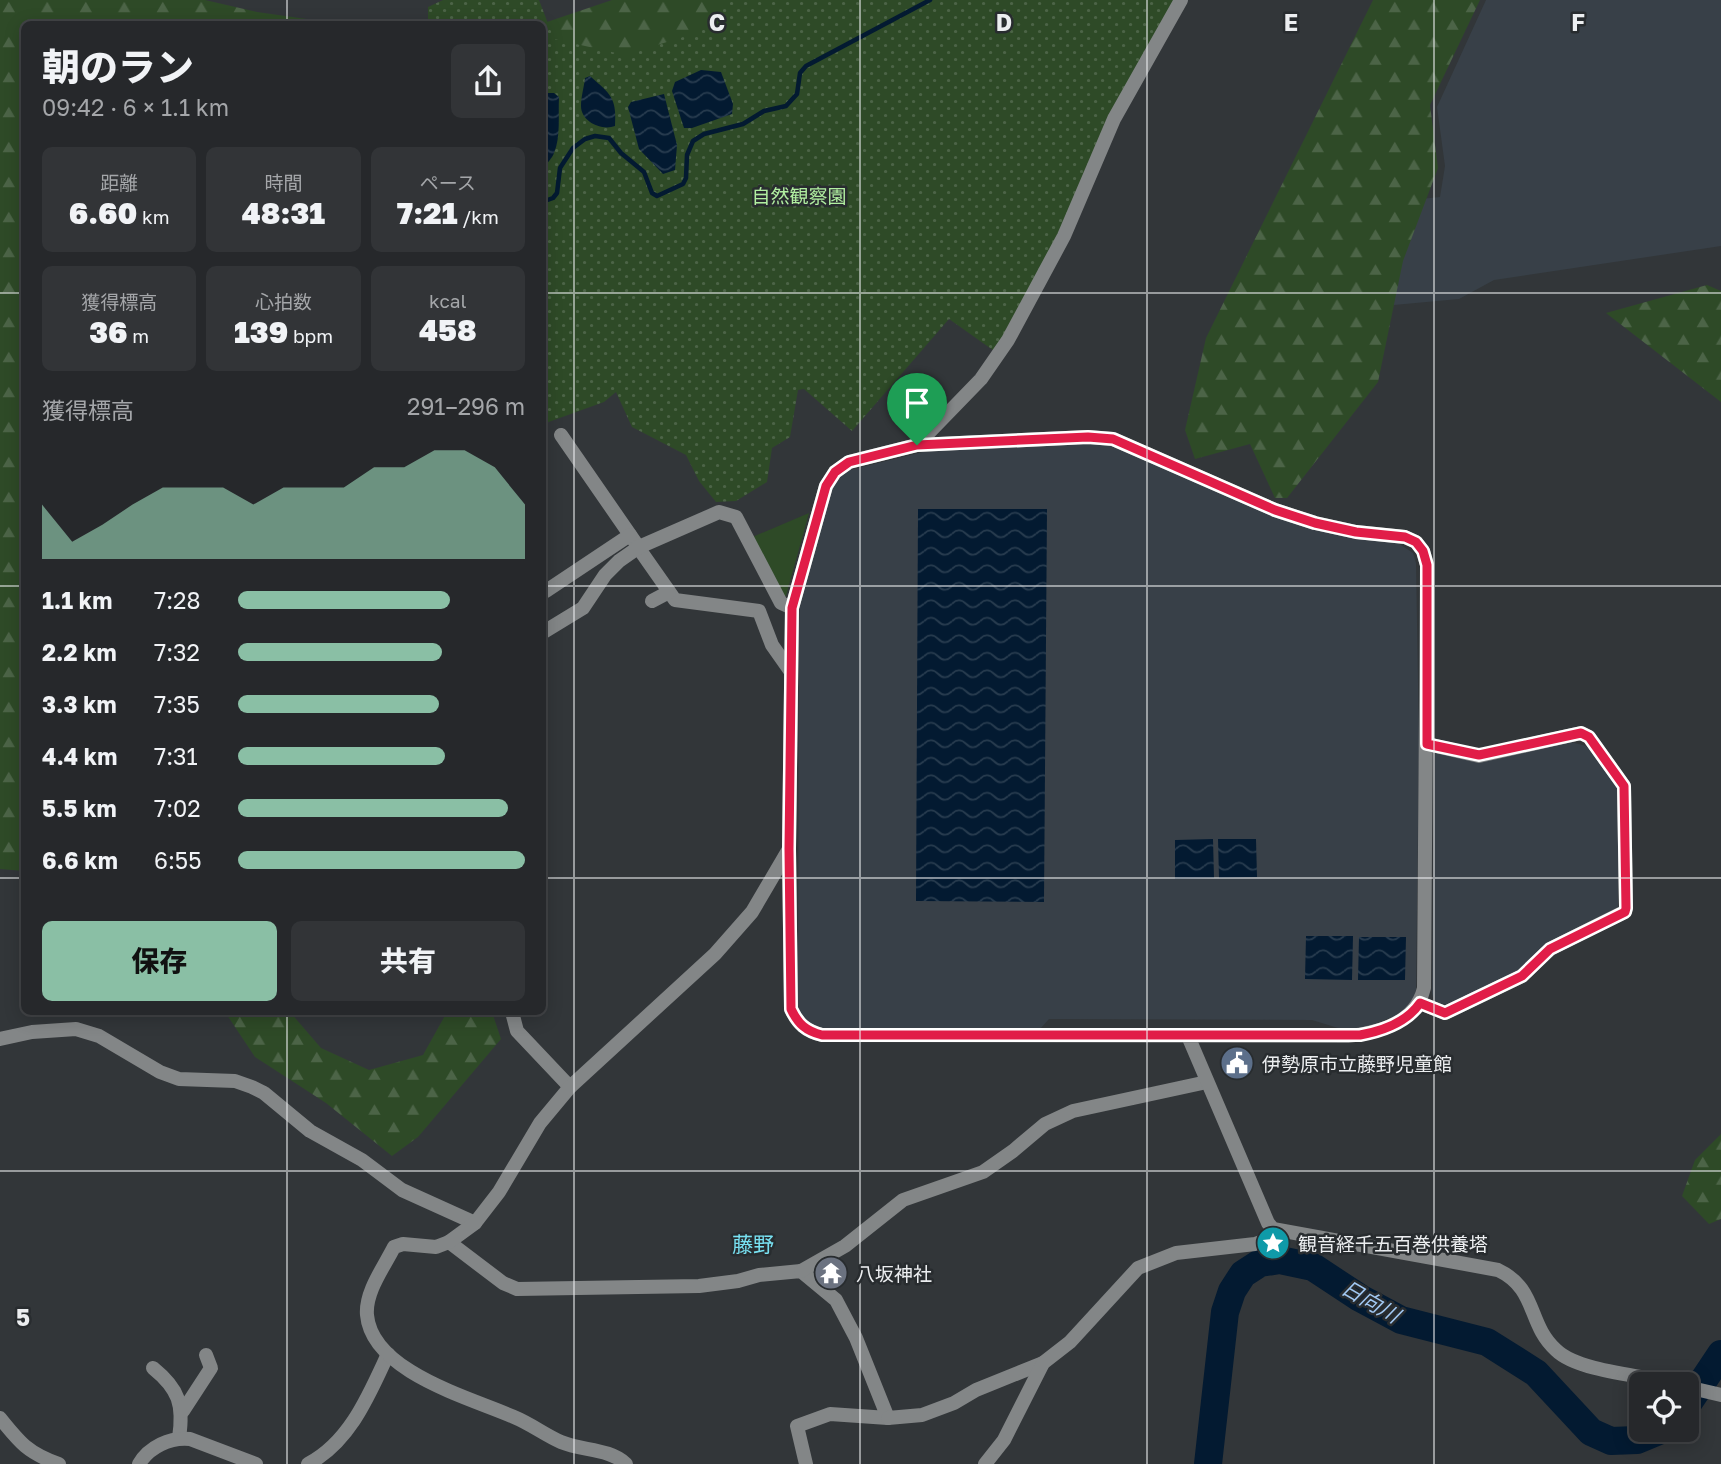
<!DOCTYPE html>
<html lang="ja">
<head>
<meta charset="utf-8">
<style>
	:root { --surface:#26282b; --page:#323437; --text:#f1f3f6; --muted:#a4a6a9; --line:#424447; --accent:#8abfa5 }
	body { margin:0; font-family:"Golos Text","Noto Sans JP",sans-serif; background:var(--page); color:var(--text); height:100vh; display:flex; flex-direction:column; font-size:26px; white-space:nowrap }
	* { box-sizing:border-box; margin:0 }
	p { font-size:23px; color:var(--muted) }
	.icon { flex:none; width:38px; height:38px; fill:none; stroke:currentColor; stroke-width:2; stroke-linecap:round; stroke-linejoin:round }
	.map { position:relative; flex:1; overflow:hidden }
	.sheet { position:absolute; left:21px; top:21px; width:525px; height:994px; display:flex; flex-direction:column; background:var(--surface); border-radius:10px; box-shadow:0 4px 18px #0003,0 0 0 2px var(--line) }
	.sheet>* { flex:none }
	.tools { position:absolute; left:1629px; top:1372px; display:grid; gap:14px }
	.tools a { display:grid; place-items:center; width:70px; height:70px; border-radius:10px; background:var(--surface); box-shadow:0 4px 18px #0003,0 0 0 2px var(--line); font-size:35px }
	.pin { position:absolute; display:grid; place-items:center; width:60px; height:60px; color:#fff; margin:-72px -30px; border-radius:50% 50% 50% 0; rotate:-45deg; box-shadow:0 0 7px #0007 }
	.pin .icon { rotate:45deg }
	.round { display:grid; place-items:center; flex:none; width:74px; height:74px; border-radius:10px; background:var(--page) }
	.summary { display:flex; align-items:center; justify-content:space-between; height:119px; padding:0 21px }
	h1 { font-size:38px; font-weight:800; line-height:52px }
	.figures { display:grid; grid-template-columns:repeat(3,1fr); gap:10px; height:119px; padding:7px 21px }
	.figures div { display:grid; align-content:center; border-radius:10px; background:var(--page); text-align:center }
	.figures b { font-size:30px; font-weight:800 }
	.figures small { font-size:19px; font-weight:400 }
	.figures p { font-size:19px }
	.chart { height:196px; padding:14px 21px }
	.chart p { display:flex; justify-content:space-between }
	.chart svg { width:100%; height:126px; margin-top:7px; fill:var(--accent); opacity:.7 }
	.action { display:flex; gap:14px; margin-top:auto; padding:14px 21px }
	.action a { flex:1; height:80px; border-radius:10px; background:var(--accent); color:#111; font-size:28px; font-weight:800; line-height:80px; text-align:center }
	.action a+a { background:var(--page); color:var(--text) }
	ul { padding:0 21px; list-style:none; font-size:23px }
	li { display:grid; grid-template-columns:112px 84px 1fr; align-items:center; height:52px }
	li i { height:18px; border-radius:9px; background:var(--accent) }
	.map>svg:first-child { display:block }
	.built { fill:#384048 }
	.green { fill:#2e4a27 }
	.forest { fill:url(#forest-firs) }
	.park { fill:url(#park-dots) }
	.water { fill:url(#water-waves) }
	.lines { fill:none; stroke-linecap:round; stroke-linejoin:round }
	.stream { stroke:#031a31; stroke-width:4.5 }
	.river { stroke:#031a31; stroke-width:28 }
	.minor { stroke:#838687; stroke-width:14 }
	.tertiary { stroke:#838687; stroke-width:14 }
	.route-casing { stroke:#fff; stroke-width:14 }
	.route { stroke:#e11d48; stroke-width:9 }
	.grid { fill:none; stroke:#eceef0; stroke-width:2; stroke-opacity:0.55 }
	.labels { text-anchor:middle; dominant-baseline:central; stroke-width:5; stroke-linejoin:round; paint-order:stroke }
	.park-label { font-size:19px; fill:#b1efa1; stroke:#282c2f }
	.poi-label { font-size:19px; fill:#eceef0; stroke:#282c2f; text-anchor:start }
	.neighbourhood-label { font-size:21px; fill:#78e1f2; stroke:#282c2f }
	.water-label { font-size:21px; font-style:italic; fill:#a1c8f2; stroke:#282c2f }
	.grid-label { font-size:23px; text-anchor:middle; font-weight:bold; fill:#eceef0; stroke:#282c2f; stroke-width:5; stroke-linejoin:round; paint-order:stroke }
</style>
</head>
<body>
<div class="map">
<svg width="1721" height="1464" viewBox="0 0 1721 1464">
	<defs>
		<pattern id="forest-firs" width="22" height="20" patternUnits="userSpaceOnUse" patternTransform="scale(1.75)"><rect width="22" height="20" fill="#2e4a27"/><path d="M5 1l3.5 6h-7zM16 11l3.5 6h-7z" fill="#4c6447"/></pattern>
		<pattern id="park-dots" width="8" height="8" patternUnits="userSpaceOnUse" patternTransform="scale(1.75)"><rect width="8" height="8" fill="#2e4a27"/><path d="M2 2h.1M6 6h.1" fill="none" stroke="#4c6447" stroke-width="1.8" stroke-linecap="round"/></pattern>
		<pattern id="water-waves" width="16" height="10" patternUnits="userSpaceOnUse" patternTransform="scale(1.75)"><rect width="16" height="10" fill="#031a31"/><path d="M0 5q4-4 8 0t8 0" fill="none" stroke="#283c4f"/></pattern>
	</defs>
	<rect width="100%" height="100%" fill="#323639"/>
	<!-- built -->
	<g class="built">
		<polygon points="1486,0 1721,0 1721,246 1494,280 1459,299 1372,307 1401,201 1440,197 1445,166 1437,107"/>
		<polygon points="1097,443 1112,445 1352,538 1398,543 1413,553 1416,563 1419,743 1416,995 1405,1012 1362,1029 1348,1031 1312,1020 1049,1019 1040,1029 821,1028 811,1024 802,1017 798,1007 799,630 800,606 832,485 840,476 850,470 931,450"/>
		<polygon points="1571,742 1586,746 1593,752 1618,786 1618,907 1551,942 1538,951 1523,967 1503,980 1448,1005 1434,1002 1432,993 1435,754 1440,751 1467,760"/>
	</g>
	<!-- green -->
	<polygon class="green" points="809,513 786,596 781,596 750,538"/>
	<!-- forest -->
	<g class="forest">
		<polygon points="0,0 205,0 257,12 342,24 24,24 24,871 0,869"/>
		<polygon points="612,0 827,0 585,142 541,24"/>
		<polygon points="1373,0 1480,0 1430,105 1438,168 1403,261 1378,382 1287,498 1275,498 1250,444 1195,459 1185,430 1206,338"/>
		<polygon points="1707,285 1721,291 1721,402 1606,313"/>
		<polygon points="225,1012 290,1012 321,1048 369,1070 423,1055 447,1012 492,1012 501,1039 418,1137 392,1156 326,1103 255,1057"/>
		<polygon points="1721,1134 1721,1219 1709,1224 1682,1196 1695,1160"/>
	</g>
	<!-- park -->
	<polygon class="park" points="443,0 539,0 554,39 625,55 696,33 730,0 1177,0 1057,244 997,353 949,319 852,431 804,389 798,390 790,437 772,448 767,482 736,501 716,502 699,481 686,455 632,427 616,392 604,402 543,424 542,24 428,24 428,7"/>
	<!-- water -->
	<g class="water">
		<polygon points="701,70 721,72 733,104 732,114 692,128 684,128 672,91 675,82"/>
		<path d="M590,76c20,18 27,21 25,50 -13,5 -34,-4 -34,-20 0,-9 3,-19 4,-28z"/>
		<path d="M543,93h11l5,4c-1,17 2,40 -5,56 -2,6 -8,10 -11,18z"/>
		<polygon points="664,94 677,145 675,170 663,174 639,149 628,107 631,102"/>
		<polygon points="918,509 1047,509 1044,902 916,901"/>
		<polygon points="1213,839 1214,878 1175,879 1175,840"/>
		<polygon points="1256,839 1257,877 1219,878 1218,839"/>
		<polygon points="1306,936 1353,936 1352,980 1305,979"/>
		<polygon points="1359,937 1406,937 1405,980 1358,980"/>
	</g>
	<g class="lines">
		<!-- stream -->
		<polyline class="stream" points="542,202 553,198 557,193 560,168 573,148 585,139 595,136 609,138 621,153 644,172 652,193 657,196 683,184 686,178 687,155 693,141 704,134 743,124 764,111 786,106 797,94 800,73 806,66 930,0"/>
		<!-- river -->
		<g class="river">
			<polyline points="1687,1405 1721,1354"/>
			<polyline points="1208,1464 1225,1312 1232,1291 1243,1274 1260,1263 1280,1260 1313,1267 1360,1298 1401,1320 1487,1342 1536,1373 1591,1432 1611,1441 1637,1440 1661,1430"/>
		</g>
		<!-- minor -->
		<g class="minor">
			<polyline points="561,435 635,542"/>
			<polyline points="917,445 981,379 1008,340 1064,236 1114,119 1181,0"/>
			<polyline points="642,553 675,600 759,611 772,645 791,672"/>
			<polyline points="542,590 546,591 630,535"/>
			<polyline points="652,601 669,592"/>
			<polyline points="542,633 583,608 605,575 619,561 639,547 719,512 736,517 781,603 792,608"/>
			<polyline points="1420,1003 1445,1013 1522,976 1550,949 1624,912 1626,908 1624,786 1589,737 1581,733 1479,756 1427,744"/>
			<polyline points="512,1012 517,1031 570,1087"/>
			<polyline points="0,1039 32,1032 76,1029 99,1036 160,1072 179,1079 235,1081 252,1087 264,1093 310,1131 362,1160 402,1190 475,1223"/>
			<polyline points="449,1242 503,1283 517,1289 699,1286 738,1281 759,1275 801,1271 836,1300 856,1338 888,1418 830,1414 797,1426 806,1464"/>
			<polyline points="801,1271 845,1246 903,1200 983,1172 1013,1151 1045,1124 1073,1111 1207,1082"/>
			<path d="M153,1368c26,21 31,37 26,70"/>
			<polyline points="183,1411 211,1368 206,1355"/>
			<path d="M0,1418c20,25 28,35 59,46"/>
			<polyline points="888,1418 922,1415 954,1403 976,1390 1043,1363"/>
			<path d="M139,1464c10,-17 31,-27 51,-25l66,25"/>
			<path d="M308,1464c42,-22 61,-69 80,-110"/>
			<path d="M626,1464c-17,-16 -44,-13 -65,-22 -16,-7 -30,-18 -47,-25 -43,-19 -142,-45 -147,-102 -2,-23 17,-48 27,-68l9,-3 33,3 13,-5 26,-19 24,-31 41,-69 30,-36 145,-133 37,-42 37,-63"/>
			<polyline points="985,1464 1004,1440 1043,1363 1070,1342 1138,1268 1176,1253 1255,1244 1266,1240 1273,1229"/>
		</g>
		<!-- tertiary -->
		<g class="tertiary">
			<path d="M1088,437l25,2 162,71 40,13 41,9 49,5 11,5 7,9 4,14 -3,423c-8,34 -45,45 -76,48l-526,-1c-16,-4 -24,-11 -31,-26l-2,-160 3,-241 34,-122 9,-14 14,-10 68,-17z"/>
			<path d="M1188,1036l80,187 5,6 225,41c40,19 29,54 58,80 22,22 91,26 123,34"/>
			<polyline points="1687,1387 1721,1395"/>
		</g>
	</g>
	<g class="lines">
		<defs>
			<path id="route" d="M1088,437l25,2 162,71 40,13 41,9 49,5 11,5 7,9 4,14v179l52,11 102,-22 8,4 35,49 2,122 -1,4 -75,37 -28,27 -77,37 -25,-10c-13,19 -38,28 -60,32h-538c-16,-4 -24,-11 -31,-26l-2,-160 3,-241 34,-122 9,-14 14,-10 68,-17z"/>
		</defs>
		<!-- route casing -->
		<use href="#route" class="route-casing"/>
		<!-- route -->
		<use href="#route" class="route"/>
	</g>
	<!-- grid -->
	<path class="grid" d="M287,0v24M574,0v1464M860,0v1464M1147,0v1464M1434,0v1464M0,293h24M542,293h1179M0,586h24M542,586h1179M0,878h24M542,878h1179M287,1012v452M0,1171h1721"/>
	<!-- icons -->
	<defs>
		<symbol id="civic-disc" viewBox="-11 -11 22 22"><circle r="9.5" fill="#5c6f8a" stroke="#282c2f"/><path d="M-.6-6.5H3V-4.5H.6V-3L4-1V1h2V6H-6V1h2V-1L-.6-3ZM-1.2 2.5V6h2.4V2.5Z" fill="#fff"/></symbol>
		<symbol id="sight-disc" viewBox="-11 -11 22 22"><circle r="9.5" fill="#0f9aa8" stroke="#282c2f"/><path d="M0-6L1.8-2.2L6-1.7L2.9 1.2L3.7 5.4L0 3.3L-3.7 5.4L-2.9 1.2L-6-1.7L-1.8-2.2Z" fill="#fff"/></symbol>
		<symbol id="temple-disc" viewBox="-11 -11 22 22"><circle r="9.5" fill="#6b7280" stroke="#282c2f"/><path d="M0-6L5-2H3V0L6.5 2.5H4V6H1.5V3h-3V6H-4V2.5H-6.5L-3 0V-2H-5Z" fill="#fff"/></symbol>
	</defs>
	<g fill-rule="evenodd">
		<use href="#civic-disc" x="1218" y="1044" width="38" height="38"/>
		<use href="#sight-disc" x="1254" y="1224" width="38" height="38"/>
		<use href="#temple-disc" x="812" y="1254" width="38" height="38"/>
	</g>
	<g class="labels">
		<!-- park labels -->
		<g class="park-label">
			<text x="799" y="195">自然観察園</text>
		</g>
		<!-- poi labels -->
		<g class="poi-label">
			<text x="1262" y="1063">伊勢原市立藤野児童館</text>
			<text x="1298" y="1243">観音経千五百巻供養塔</text>
			<text x="856" y="1273">八坂神社</text>
		</g>
		<!-- neighbourhood labels -->
		<g class="neighbourhood-label">
			<text x="753" y="1244">藤野</text>
		</g>
		<!-- water labels -->
		<g class="water-label">
			<text transform="translate(1371 1301) rotate(30)">日向川</text>
		</g>
	</g>
	<g class="grid-label">
		<text x="717" y="31">C</text>
		<text x="1004" y="31">D</text>
		<text x="1291" y="31">E</text>
		<text x="1578" y="31">F</text>
		<text x="23" y="1326">5</text>
	</g>
</svg>
<div class="tools">
<a><svg class="icon" aria-label="locate" viewBox="0 0 24 24"><circle cx="12" cy="12" r="6"/><path d="M12 2v4M12 18v4M2 12h4M18 12h4"/></svg></a>
</div>
<div class="pin" style="left:917px;top:445px;background:#1e9e55"><svg class="icon" aria-label="arrive" viewBox="0 0 24 24"><path d="M6 21V4h12l-3 4 3 4H6"/></svg></div>
<section class="sheet">
<div class="summary"><div><h1>朝のラン</h1><p>09:42 · 6 × 1.1 km</p></div><a class="round"><svg class="icon" aria-label="share" viewBox="0 0 24 24"><path d="M12 15V3M7 8l5-5 5 5M5 13v7h14v-7"/></svg></a></div>
<div class="figures">
<div><p>距離</p><b>6.60<small> km</small></b></div>
<div><p>時間</p><b>48:31</b></div>
<div><p>ペース</p><b>7:21<small> /km</small></b></div>
</div>
<div class="figures">
<div><p>獲得標高</p><b>36<small> m</small></b></div>
<div><p>心拍数</p><b>139<small> bpm</small></b></div>
<div><p>kcal</p><b>458</b></div>
</div>
<div class="chart"><p><span>獲得標高</span>291–296 m</p>
<svg viewBox="0 0 160 44" preserveAspectRatio="none"><path d="M0 44V25L10 38L20 32L30 25L40 19L50 19L60 19L70 25L80 19L90 19L100 19L110 12L120 12L130 6L140 6L150 12L160 25V44z"/></svg>
</div>
<ul>
<li><b>1.1 km</b>7:28<i style="width:74%"></i></li>
<li><b>2.2 km</b>7:32<i style="width:71%"></i></li>
<li><b>3.3 km</b>7:35<i style="width:70%"></i></li>
<li><b>4.4 km</b>7:31<i style="width:72%"></i></li>
<li><b>5.5 km</b>7:02<i style="width:94%"></i></li>
<li><b>6.6 km</b>6:55<i style="width:100%"></i></li>
</ul>
<div class="action"><a>保存</a><a>共有</a></div>
</section>
</div>
</body>
</html>
